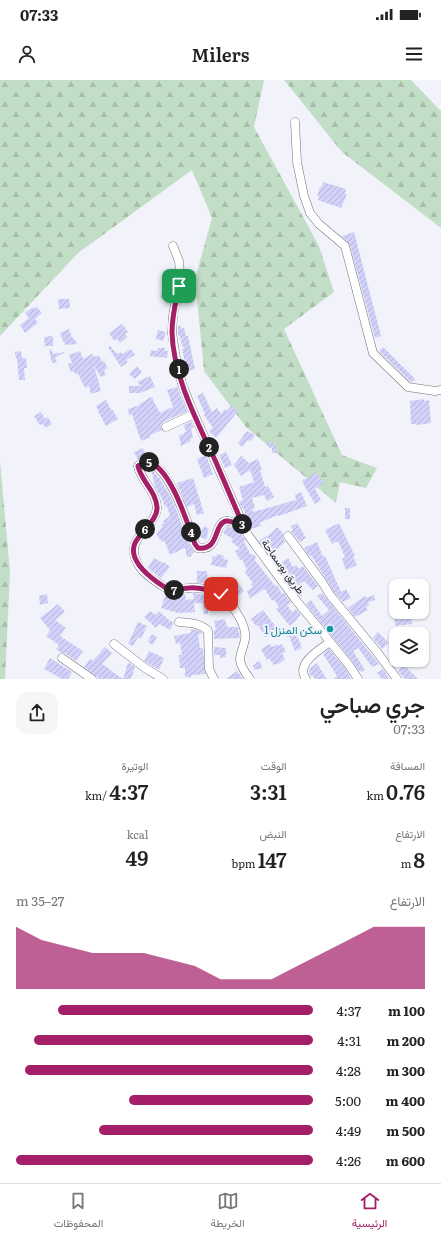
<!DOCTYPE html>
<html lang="ar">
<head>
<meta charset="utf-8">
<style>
	:root { --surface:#fff; --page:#f6f6f6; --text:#222; --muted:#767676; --line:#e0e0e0; --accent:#a51e68 }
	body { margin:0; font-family:Literata,Vazirmatn,serif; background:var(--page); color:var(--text); direction:rtl; height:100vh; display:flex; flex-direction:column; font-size:15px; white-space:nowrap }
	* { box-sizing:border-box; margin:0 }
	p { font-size:13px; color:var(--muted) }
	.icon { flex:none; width:22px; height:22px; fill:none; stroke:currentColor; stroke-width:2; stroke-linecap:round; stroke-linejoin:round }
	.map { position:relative; height:599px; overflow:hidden; direction:ltr }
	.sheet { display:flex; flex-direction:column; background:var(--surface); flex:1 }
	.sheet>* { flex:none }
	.controls { position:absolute; left:389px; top:499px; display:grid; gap:8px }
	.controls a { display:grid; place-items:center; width:40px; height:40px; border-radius:8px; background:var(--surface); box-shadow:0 1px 3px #0004; font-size:20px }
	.pin { position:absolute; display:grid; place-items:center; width:34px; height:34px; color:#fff; margin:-17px; border-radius:8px; box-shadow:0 2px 6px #0006 }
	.km { position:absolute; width:20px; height:20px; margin:-10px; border-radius:50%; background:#222; color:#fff; font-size:11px; line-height:20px; text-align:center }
	.round { display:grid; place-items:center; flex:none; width:42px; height:42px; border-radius:12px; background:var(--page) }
	.overview { display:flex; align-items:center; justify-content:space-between; height:68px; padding:0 16px }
	h1 { font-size:22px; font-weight:600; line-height:30px }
	.figures { display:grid; grid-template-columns:repeat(3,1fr); gap:6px; height:68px; padding:4px 16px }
	.figures div { display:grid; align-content:center }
	.figures b { font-size:20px; font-weight:600 }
	.figures small { font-size:11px; font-weight:400 }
	.figures p { font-size:11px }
	.chart { height:112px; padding:8px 16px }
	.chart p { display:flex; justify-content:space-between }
	.chart svg { width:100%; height:72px; margin-top:4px; fill:var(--accent); opacity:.7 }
	ul { padding:0 16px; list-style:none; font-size:13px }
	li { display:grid; grid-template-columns:64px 48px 1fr; align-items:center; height:30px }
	li i { height:10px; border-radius:5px; background:var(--accent) }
	.status { display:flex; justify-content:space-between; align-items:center; height:28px; padding:0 20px; background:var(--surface); direction:ltr }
	.status svg { height:11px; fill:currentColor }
	header { display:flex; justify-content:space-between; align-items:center; height:52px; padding:0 16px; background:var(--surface); font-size:18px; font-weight:600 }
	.tabs { display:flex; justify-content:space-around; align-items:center; height:56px; border-top:1px solid var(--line); background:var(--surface); font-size:11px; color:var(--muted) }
	.tabs a { display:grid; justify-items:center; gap:2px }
	.tabs .current { color:var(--accent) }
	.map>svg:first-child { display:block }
	.forest { fill:url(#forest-firs) }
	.building { fill:url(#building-hatch) }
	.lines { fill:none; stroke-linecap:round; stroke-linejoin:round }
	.minor-casing { stroke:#72727a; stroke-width:9 }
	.minor { stroke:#fff; stroke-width:8 }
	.route-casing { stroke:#fff; stroke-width:8 }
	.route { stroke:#a51e68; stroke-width:5 }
	.culture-dot { fill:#0f9aa8; stroke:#f2f2fb; stroke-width:1.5 }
	.labels { text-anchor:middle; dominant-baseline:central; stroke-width:4; stroke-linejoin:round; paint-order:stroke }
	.street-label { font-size:11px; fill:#29282c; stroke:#f2f2fb }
	.culture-label { font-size:11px; fill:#0d838f; stroke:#f2f2fb; text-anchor:end }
</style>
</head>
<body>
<div class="status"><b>07:33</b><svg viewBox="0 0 49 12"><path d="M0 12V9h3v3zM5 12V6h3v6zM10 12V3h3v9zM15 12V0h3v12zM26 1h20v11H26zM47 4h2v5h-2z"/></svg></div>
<header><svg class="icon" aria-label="menu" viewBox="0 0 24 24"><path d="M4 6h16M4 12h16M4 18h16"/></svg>Milers<svg class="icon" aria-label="person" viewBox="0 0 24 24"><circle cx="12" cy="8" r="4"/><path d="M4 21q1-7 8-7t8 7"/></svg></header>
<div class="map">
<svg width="441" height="599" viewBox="0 0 441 599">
	<defs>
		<pattern id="forest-firs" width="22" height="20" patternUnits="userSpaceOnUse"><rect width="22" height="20" fill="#c3dec7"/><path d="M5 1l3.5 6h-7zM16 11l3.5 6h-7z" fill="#a8beab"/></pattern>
		<pattern id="building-hatch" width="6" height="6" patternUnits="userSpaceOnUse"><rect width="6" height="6" fill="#d2d1fa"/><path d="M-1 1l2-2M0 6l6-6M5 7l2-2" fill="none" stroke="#b4b3d6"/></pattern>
	</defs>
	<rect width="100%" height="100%" fill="#f2f2fb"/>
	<!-- forest -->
	<g class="forest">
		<polygon points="0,0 264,0 254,47 319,166 334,212 284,249 342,375 377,388 366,408 340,402 336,423 246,347 204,291 195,199 212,138 192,90 78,173 0,256"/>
		<polygon points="284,0 411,0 441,31 441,148 342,72"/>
		<polygon points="0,381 10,492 5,599 0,599"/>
	</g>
	<!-- building -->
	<g class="building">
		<polygon points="323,102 346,109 345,114 347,114 341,128 318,120 319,116 317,116 320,107 322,107"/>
		<polygon points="354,152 381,256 375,258 350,165 342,156"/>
		<polygon points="168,209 172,209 171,215 170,215 170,219 161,219 161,213 168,213"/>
		<polygon points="58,219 69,219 70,228 59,229"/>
		<polygon points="33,227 34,229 37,227 42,233 35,239 38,243 25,253 20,245 29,238 25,233"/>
		<polygon points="122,244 128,252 125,254 127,257 120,263 117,259 114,261 109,253"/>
		<polygon points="178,246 181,246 181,249 184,248 186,256 188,256 195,289 187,291 182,269 184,269 184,267 182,266 180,256 178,256"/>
		<polygon points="69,249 72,258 73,257 77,264 66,265 63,261 60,253"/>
		<polygon points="158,250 166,252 163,261 156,259"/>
		<polygon points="52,256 53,256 53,266 46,266 45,267 44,257"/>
		<polygon points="110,266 117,274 121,272 122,274 131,269 135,275 126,280 128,282 121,287 108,267"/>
		<polygon points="383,267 415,299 412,302 411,302 379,271"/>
		<polygon points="158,268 165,268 165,271 168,271 167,278 150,276 151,270 157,271"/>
		<polygon points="51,269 53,274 65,272 55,278 57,282 52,283 49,270"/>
		<polygon points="21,271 22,278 26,278 27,288 24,288 25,300 19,300 17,278 16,279 15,272"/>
		<polygon points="80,271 83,279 92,274 94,277 99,275 102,282 104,281 108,288 104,290 106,295 101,297 94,286 101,311 91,314 89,306 85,308 77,292 77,294 75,294 74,291 71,292 68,284 72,283 69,275"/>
		<polygon points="137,286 142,292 135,299 129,294"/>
		<polygon points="150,296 155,307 140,313 129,313 129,306 141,306 137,302"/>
		<polygon points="177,307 187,331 163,342 161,346 162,350 150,355 151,357 141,361 132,334 129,335 128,329 140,325 139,324 148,319 148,318 153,317 153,320 160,333 173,327 167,310"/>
		<polygon points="203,313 212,332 217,328 221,334 225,329 227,331 231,326 238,331 216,358 209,351 213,348 204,335 205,334 197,316"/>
		<polygon points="424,319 424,321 429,320 431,343 417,345 417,344 411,344 410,321"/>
		<polygon points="106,320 111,330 112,329 118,339 106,346 98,331 99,331 96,326"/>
		<polygon points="41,332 45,339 48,337 52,344 46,348 43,344 40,345 34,336"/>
		<polygon points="191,341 194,347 191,348 193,358 190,359 191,361 181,366 179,355 184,354 184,352 186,352 184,345"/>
		<polygon points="247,351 255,355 251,361 248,360 242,367 238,363"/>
		<polygon points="272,361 273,364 276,364 277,373 272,373 272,368 269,368 268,362"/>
		<polygon points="143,368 146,376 138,380 134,372"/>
		<polygon points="226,372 232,385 225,388 219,375"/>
		<polygon points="206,375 213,394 204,398 197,379"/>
		<polygon points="241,376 249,383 258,379 262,390 260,390 265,407 268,406 274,417 267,421 264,415 252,418 255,428 252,429 253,432 296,420 295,415 301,412 307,426 279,436 278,435 259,443 261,446 251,449 243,428 242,428 239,422 243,420 239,407 254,402 250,390 241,396 234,385"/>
		<polygon points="151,389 160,399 172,419 190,466 195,472 191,474 192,476 187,477 185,468 170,475 164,460 162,462 156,454 162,447 161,445 164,443 163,441 170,436 167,426 165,427 160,414 159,414 155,406"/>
		<polygon points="316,392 324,403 315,409 321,420 315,424 304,405 302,400 309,398"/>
		<polygon points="193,398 204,433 197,435 194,424 187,427 177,403"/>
		<rect x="345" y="428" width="5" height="11"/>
		<polygon points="297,443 306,458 300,462 291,451 293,450 291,446"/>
		<polygon points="339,443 355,476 353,476 357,485 346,490 342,479 345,477 338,461 332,464 325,450"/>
		<polygon points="204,446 209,449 207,454 208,455 206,460 199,456"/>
		<polygon points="227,446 237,450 241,454 245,460 244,462 251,475 254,474 256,478 254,479 275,506 277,505 282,514 284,513 291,523 287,525 292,532 296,529 301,535 297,538 298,539 290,546 276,529 279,527 274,519 272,521 265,509 250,518 247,511 253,507 251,505 253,503 245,493 247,490 242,479 240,480 235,471 240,469 231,461 233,459 223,453"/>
		<polygon points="277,447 283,453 283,457 285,462 270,476 259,461 266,456 267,457"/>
		<polygon points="317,462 323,477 325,476 341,512 346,509 351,518 343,522 334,512 311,475 309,476 304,468"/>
		<polygon points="217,474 224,476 223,479 228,480 226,488 211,485 213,476 216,477"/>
		<polygon points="154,478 163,483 164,482 170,487 161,498 148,488"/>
		<polygon points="288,478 293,487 296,485 299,489 303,486 318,506 313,510 304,501 299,504 300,505 298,507 302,516 301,517 277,486 280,483"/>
		<polygon points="197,491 207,491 208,502 197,503"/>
		<polygon points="234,498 244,511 234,519 224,511 226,510 223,506"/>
		<polygon points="193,513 209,516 210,516 210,518 214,518 221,522 224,525 225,527 208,530 208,534 204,534 203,523 194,523 195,532 178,533 161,528 165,516 178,520 177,515 185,514 186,520 194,519"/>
		<polygon points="322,513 326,518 379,584 372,587 358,568 353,571 365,590 361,592 360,590 359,591 353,582 306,524 311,520 322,536 329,530 317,516"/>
		<polygon points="47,514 48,523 40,525 39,516"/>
		<polygon points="374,515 375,520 368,522 369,525 366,527 368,530 355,537 348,528 365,516 366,518"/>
		<polygon points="58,524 65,532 55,540 66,548 60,556 83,571 76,581 65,573 61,573 56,569 59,565 46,556 50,550 40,538"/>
		<polygon points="263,530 279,551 271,556 265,557 258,545 256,546 251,539"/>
		<polygon points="150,531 156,535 159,531 169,540 174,543 170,550 159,544 156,548 144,537"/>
		<polygon points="411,534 412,544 395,546 394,535"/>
		<polygon points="225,539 227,547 238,547 240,558 214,559 214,550 216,550 214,541"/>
		<polygon points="138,542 147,546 141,559 138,557 133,566 128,564"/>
		<polygon points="291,548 299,560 302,568 295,571 289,556 287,557 284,552"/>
		<polygon points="191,549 197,550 203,553 198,555 200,568 203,568 205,594 191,595 191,597 185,597 185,588 180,588 179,575 182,575 180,563 176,564 174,556 191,553"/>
		<polygon points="378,552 389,563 382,569 373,558"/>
		<polygon points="152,554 157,557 153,565 148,562"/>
		<polygon points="270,564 272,567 278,564 279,566 282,564 286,572 282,573 285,579 280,583 274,585 269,578 267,580 261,569"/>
		<polygon points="105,567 112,573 102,584 110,589 110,590 123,599 128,583 131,584 135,587 131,599 100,599 84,587 90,579 93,581"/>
		<polygon points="214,567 226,568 226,577 220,578 220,575 214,575"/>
		<polygon points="329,569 345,588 351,599 333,599 337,596 323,574"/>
		<polygon points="149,571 164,578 159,590 144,581"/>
		<polygon points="50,578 72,592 68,599 62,599 44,589"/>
		<polygon points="260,581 262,588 254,590 253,585 256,584 255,583"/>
		<polygon points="317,583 321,590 327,599 315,599 312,595 311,596 309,592 310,588"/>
		<polygon points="404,585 418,599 405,599 398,591"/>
		<polygon points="383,589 385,592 389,599 382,599 377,593"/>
		<polygon points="237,591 243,599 226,599"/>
	</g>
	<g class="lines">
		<defs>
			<g id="minor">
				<polyline points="295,42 297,82 304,116 310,133 319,144 345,166 373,273 408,307 435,311 441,310"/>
				<polyline points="173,166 179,181 180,194 173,236 172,253 176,278 182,304 191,327 248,455 295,519 349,585 358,599"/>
				<polyline points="166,347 194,334"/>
				<path d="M244,447c-5,-2 -13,-7 -18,-6 -13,2 -6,31 -28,27l-3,-4c-7,-21 -25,-77 -48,-83l-9,5c3,15 18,25 19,41 0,17 -25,28 -23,45 0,6 5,15 9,19 5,5 22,18 28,19 6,1 12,-2 18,-2 14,-1 30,3 39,13 8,9 19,26 17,38 -1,7 -5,14 -5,21 1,7 6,14 10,19"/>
				<polyline points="288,456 322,502 330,515 377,572 397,599"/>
				<path d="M179,542c10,1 22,1 29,9l1,38 5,10"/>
				<polyline points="114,564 145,588 163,599"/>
				<polyline points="62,578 92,599"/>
				<path d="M306,599c-11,-15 13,-29 24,-37"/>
			</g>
		</defs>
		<!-- minor casing -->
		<use href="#minor" class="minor-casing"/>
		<!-- minor -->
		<use href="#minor" class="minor"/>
	</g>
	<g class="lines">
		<defs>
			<path id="route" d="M179,206c-3,15 -7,30 -7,46 1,44 25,89 43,128 10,23 19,45 29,67 -5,-2 -13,-7 -18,-6 -13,3 -6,30 -28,27l-3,-4c-8,-21 -24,-77 -48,-83l-9,5c3,15 18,25 19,41 1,13 -17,25 -22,36 -7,16 11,31 22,39 4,2 9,7 13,8 6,1 13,-2 19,-2 11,-1 21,2 32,6"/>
		</defs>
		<!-- route casing -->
		<use href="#route" class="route-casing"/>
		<!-- route -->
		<use href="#route" class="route"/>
	</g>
	<!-- markers -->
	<circle class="culture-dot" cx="330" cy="549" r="4"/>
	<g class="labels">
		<!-- street labels -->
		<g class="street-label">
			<text transform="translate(284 486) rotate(54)">طريق بوسماحة</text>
		</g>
		<!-- culture labels -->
		<g class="culture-label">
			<text x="322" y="549">سكن المنزل 1</text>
		</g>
	</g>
</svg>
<div class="controls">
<a><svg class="icon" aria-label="locate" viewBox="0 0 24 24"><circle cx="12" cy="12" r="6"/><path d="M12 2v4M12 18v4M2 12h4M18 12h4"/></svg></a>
<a><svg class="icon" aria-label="layers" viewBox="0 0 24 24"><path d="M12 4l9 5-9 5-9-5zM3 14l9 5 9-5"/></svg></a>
</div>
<div class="pin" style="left:179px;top:206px;background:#1e9e55"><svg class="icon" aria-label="arrive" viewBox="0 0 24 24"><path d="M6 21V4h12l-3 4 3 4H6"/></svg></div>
<div class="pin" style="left:221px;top:514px;background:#d93025"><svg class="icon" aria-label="check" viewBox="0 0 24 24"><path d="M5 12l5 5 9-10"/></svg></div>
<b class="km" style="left:179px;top:289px">1</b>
<b class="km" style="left:209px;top:367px">2</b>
<b class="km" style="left:242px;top:444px">3</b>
<b class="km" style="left:191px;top:452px">4</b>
<b class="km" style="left:149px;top:382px">5</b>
<b class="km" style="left:145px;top:449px">6</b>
<b class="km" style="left:174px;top:510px">7</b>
</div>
<section class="sheet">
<div class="overview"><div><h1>جري صباحي</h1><p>07:33</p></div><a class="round"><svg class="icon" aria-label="share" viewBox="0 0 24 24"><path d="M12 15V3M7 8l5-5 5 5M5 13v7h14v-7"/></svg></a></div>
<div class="figures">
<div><p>المسافة</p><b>0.76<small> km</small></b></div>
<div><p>الوقت</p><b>3:31</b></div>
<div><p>الوتيرة</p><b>4:37<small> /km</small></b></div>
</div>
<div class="figures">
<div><p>الارتفاع</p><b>8<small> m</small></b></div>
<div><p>النبض</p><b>147<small> bpm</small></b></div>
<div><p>kcal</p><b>49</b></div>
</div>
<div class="chart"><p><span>الارتفاع</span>27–35 m</p>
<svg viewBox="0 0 160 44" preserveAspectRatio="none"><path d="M0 44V6L10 14L20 18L30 22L40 22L50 22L60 26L70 30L80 38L90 38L100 38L110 30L120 22L130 14L140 6L150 6L160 6V44z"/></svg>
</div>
<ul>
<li><b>100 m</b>4:37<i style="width:86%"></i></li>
<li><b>200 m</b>4:31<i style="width:94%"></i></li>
<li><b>300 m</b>4:28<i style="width:97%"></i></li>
<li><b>400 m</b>5:00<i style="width:62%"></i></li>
<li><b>500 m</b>4:49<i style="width:72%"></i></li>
<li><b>600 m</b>4:26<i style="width:100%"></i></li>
</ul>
</section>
<nav class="tabs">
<a class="current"><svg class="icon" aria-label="home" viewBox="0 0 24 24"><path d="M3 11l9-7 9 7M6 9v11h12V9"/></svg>الرئيسية</a>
<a><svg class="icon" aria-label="map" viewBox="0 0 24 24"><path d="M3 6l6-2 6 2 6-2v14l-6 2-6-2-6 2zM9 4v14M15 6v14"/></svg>الخريطة</a>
<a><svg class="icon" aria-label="saved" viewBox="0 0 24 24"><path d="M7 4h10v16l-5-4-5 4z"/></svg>المحفوظات</a>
</nav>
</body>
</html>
